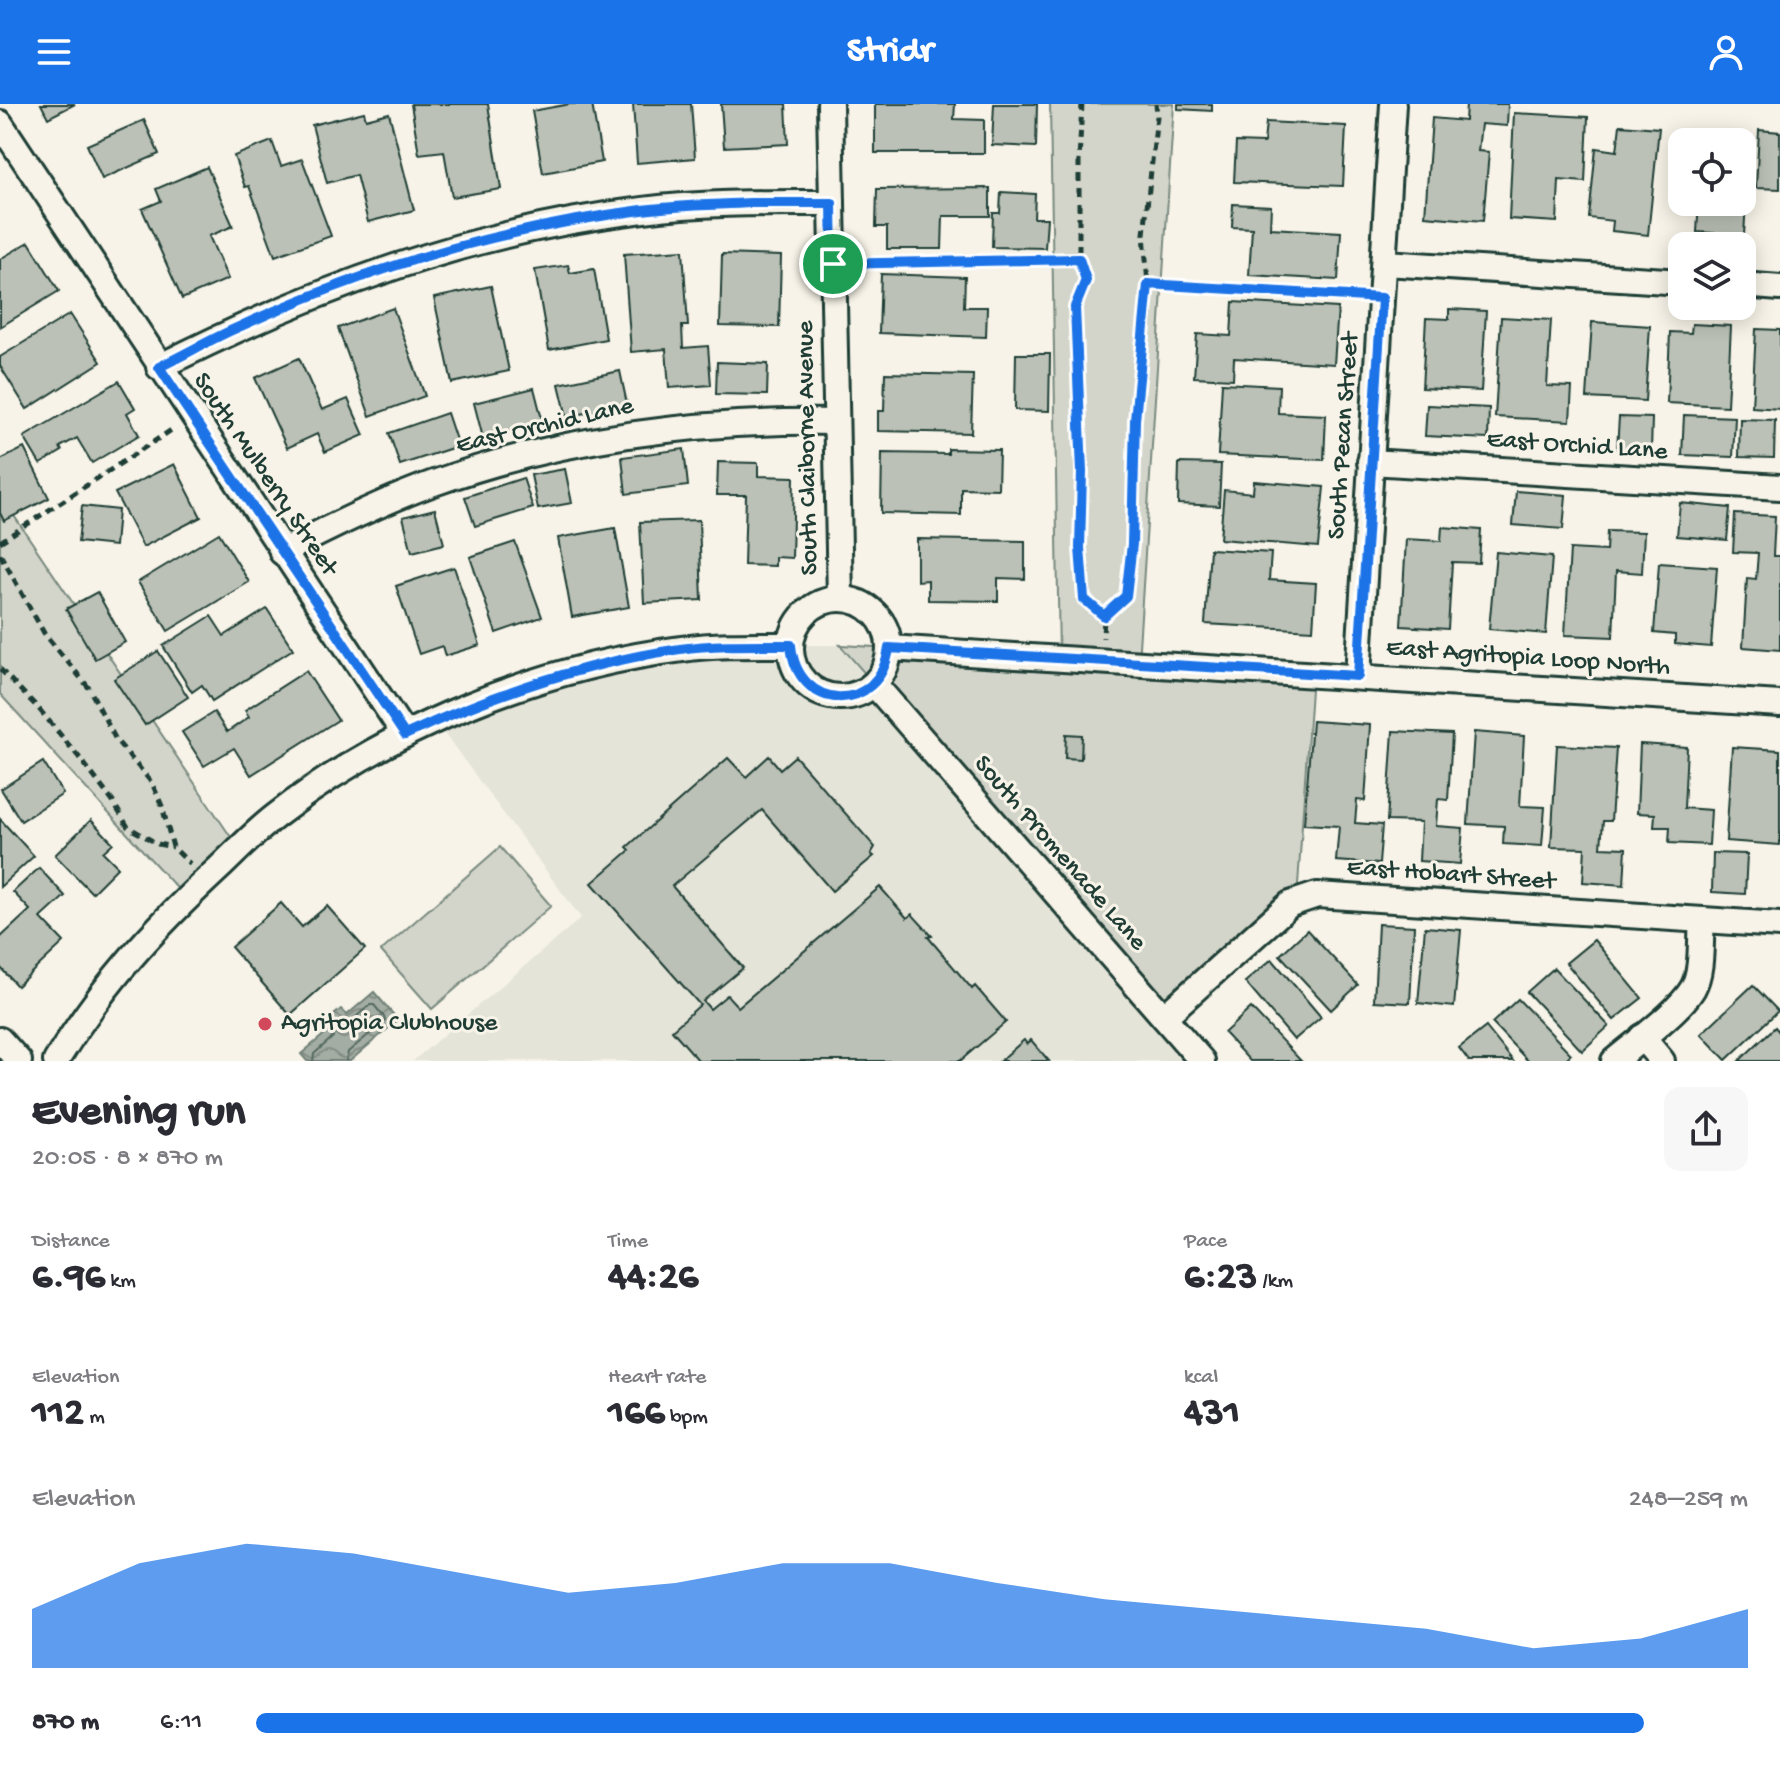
<!DOCTYPE html>
<html lang="en">
<head>
<meta charset="utf-8">
<style>
	:root { --surface:#fff; --page:#f7f7f7; --text:#2b2b33; --muted:#7c7c81; --accent:#1a73e8 }
	body { margin:0; font-family:"Gochi Hand",sans-serif; background:var(--page); color:var(--text); height:100vh; display:flex; flex-direction:column; font-size:30px; white-space:nowrap }
	* { box-sizing:border-box; margin:0 }
	p { font-size:26px; color:var(--muted) }
	.icon { flex:none; width:44px; height:44px; fill:none; stroke:currentColor; stroke-width:2; stroke-linecap:round; stroke-linejoin:round }
	.map { position:relative; height:957px; overflow:hidden }
	.panel { display:flex; flex-direction:column; background:var(--surface); flex:1 }
	.panel>* { flex:none }
	.fabs { position:absolute; left:1668px; top:24px; display:grid; gap:16px }
	.fabs a { display:grid; place-items:center; width:88px; height:88px; border-radius:16px; background:var(--surface); box-shadow:0 4px 20px #0003; font-size:40px }
	.pin { position:absolute; display:grid; place-items:center; width:68px; height:68px; color:#fff; margin:-34px; border:4px solid #fff; border-radius:50%; box-shadow:0 2px 8px #0007 }
	.round { display:grid; place-items:center; flex:none; width:84px; height:84px; border-radius:16px; background:var(--page) }
	.headline { display:flex; align-items:center; justify-content:space-between; height:136px; padding:0 32px }
	h1 { font-size:44px; font-weight:700; line-height:60px }
	.metrics { display:grid; grid-template-columns:repeat(3,1fr); gap:12px; height:136px; padding:8px 32px }
	.metrics div { display:grid; align-content:center }
	.metrics b { font-size:40px; font-weight:700 }
	.metrics small { font-size:22px; font-weight:400 }
	.metrics p { font-size:22px }
	.chart { height:224px; padding:16px 32px }
	.chart p { display:flex; justify-content:space-between }
	.chart svg { width:100%; height:144px; margin-top:8px; fill:var(--accent); opacity:.7 }
	ul { padding:0 32px; list-style:none; font-size:26px }
	li { display:grid; grid-template-columns:128px 96px 1fr; align-items:center; height:60px }
	li i { height:20px; border-radius:10px; background:var(--accent) }
	header { display:flex; justify-content:space-between; align-items:center; height:104px; padding:0 32px; background:var(--accent); color:#fff; font-size:36px; font-weight:700 }
	.map>svg:first-child { display:block }
	.built { fill:#e5e4d9 }
	.park { fill:#d3d5ca; stroke:#79897f; stroke-width:2 }
	.water { fill:url(#water-waves); stroke:#6f8077; stroke-width:2 }
	.lines { fill:none; stroke-linecap:round; stroke-linejoin:round }
	.shore { stroke:#546a60; stroke-width:2 }
	.building { fill:#bbc1b6; stroke:#1f3d34; stroke-width:2 }
	.minor-casing { stroke:#1f3d34; stroke-width:30 }
	.path { stroke:#1f3d34; stroke-width:5; stroke-dasharray:8 6; stroke-linecap:butt }
	.minor { stroke:#f7f3e8; stroke-width:24 }
	.route-casing { stroke:#fff; stroke-width:16 }
	.route { stroke:#1a73e8; stroke-width:10 }
	.poi-dot { fill:#d1495b; stroke:#f7f3e8; stroke-width:3 }
	.labels { text-anchor:middle; dominant-baseline:central; stroke-width:6; stroke-linejoin:round; paint-order:stroke }
	.street-label { font-size:26px; fill:#1f3d34; stroke:#f7f3e8 }
	.poi-label { font-size:26px; fill:#1f3d34; stroke:#f7f3e8; text-anchor:start }
</style>
</head>
<body>
<header><svg class="icon" aria-label="menu" viewBox="0 0 24 24"><path d="M4 6h16M4 12h16M4 18h16"/></svg>Stridr<svg class="icon" aria-label="person" viewBox="0 0 24 24"><circle cx="12" cy="8" r="4"/><path d="M4 21q1-7 8-7t8 7"/></svg></header>
<div class="map">
<svg width="1780" height="957" viewBox="0 0 1780 957">
	<defs>
		<pattern id="water-waves" width="16" height="10" patternUnits="userSpaceOnUse" patternTransform="scale(2)"><rect width="16" height="10" fill="#a4ada3"/><path d="M0 5q4-4 8 0t8 0" fill="none" stroke="#858e86"/></pattern>
	</defs>
	<rect width="100%" height="100%" fill="#f7f3e8"/>
	<filter id="ink" filterUnits="userSpaceOnUse"><feTurbulence type="fractalNoise" baseFrequency=".0125" numOctaves="2"/><feDisplacementMap in="SourceGraphic" scale="16" xChannelSelector="R" yChannelSelector="G"/><feConvolveMatrix kernelMatrix="1 2 1 2 8 2 1 2 1" color-interpolation-filters="sRGB"/></filter>
	<g filter="url(#ink)">
		<!-- built -->
		<polygon class="built" points="791,541 840,541 1202,957 413,957 581,814 435,617 609,559"/>
		<!-- park -->
		<g class="park">
			<polygon points="1050,0 1174,0 1138,559 1312,570 1297,796 1164,913 840,541 1059,554"/>
			<polygon points="0,391 239,745 186,794 0,590"/>
			<polygon points="500,743 551,802 432,905 381,847"/>
		</g>
		<!-- water -->
		<polygon class="water" points="374,888 398,916 350,957 307,957 301,950 327,928 322,921 341,905 347,911"/>
		<g class="lines">
			<!-- shore -->
			<polyline class="shore" points="313,957 314,950 333,933 335,920 340,917 351,917 370,901 374,901 384,913 385,917 348,948 346,957"/>
		</g>
		<!-- building -->
		<g class="building">
			<polygon points="41,0 75,0 48,14"/>
			<polygon points="411,0 488,0 501,85 452,93 444,47 419,50"/>
			<polygon points="570,0 592,0 602,58 543,69 532,7"/>
			<polygon points="633,0 691,0 695,54 637,59"/>
			<polygon points="721,0 786,0 788,40 724,43"/>
			<polygon points="875,0 955,0 954,15 984,16 984,49 875,49"/>
			<polygon points="994,0 1037,0 1036,43 992,41"/>
			<polygon points="1178,0 1212,0 1212,7 1178,5"/>
			<polygon points="1466,0 1508,0 1507,22 1481,20 1478,47 1489,48 1483,117 1425,112 1432,14 1465,17"/>
			<polygon points="364,8 366,15 389,9 414,106 368,118 356,71 327,79 312,21"/>
			<polygon points="1514,9 1588,13 1585,78 1559,76 1557,118 1509,115"/>
			<polygon points="144,16 159,50 102,75 87,41"/>
			<polygon points="1266,18 1346,22 1343,82 1234,78 1236,38 1264,39"/>
			<polygon points="1620,21 1659,24 1648,131 1612,127 1613,117 1589,114 1596,44 1617,47"/>
			<polygon points="1759,26 1780,28 1780,85 1756,84"/>
			<polygon points="1703,29 1750,32 1744,131 1697,128 1699,98 1742,98 1742,38 1703,38"/>
			<polygon points="272,37 281,62 302,55 331,132 275,152 249,82 245,83 234,52"/>
			<polygon points="207,63 233,122 209,132 228,175 182,195 142,105 161,97 156,85"/>
			<polygon points="990,84 990,112 943,112 942,145 887,145 887,123 876,123 877,85"/>
			<polygon points="1001,88 1035,90 1034,114 1047,114 1045,144 992,143 993,109 1000,109"/>
			<polygon points="1233,100 1271,102 1270,124 1341,128 1338,176 1249,171 1252,124 1232,123"/>
			<polygon points="29,138 59,187 0,223 0,155"/>
			<polygon points="683,146 688,222 682,222 683,244 708,242 711,281 669,284 666,245 631,248 624,150"/>
			<polygon points="722,150 781,152 779,223 720,222"/>
			<polygon points="568,161 570,169 594,165 606,235 549,246 535,166"/>
			<polygon points="881,170 965,173 964,203 987,203 986,233 879,229"/>
			<polygon points="491,182 509,267 452,279 434,194"/>
			<polygon points="1233,198 1338,204 1334,260 1234,254 1233,275 1194,273 1197,230 1231,232"/>
			<polygon points="393,204 425,292 370,312 338,224"/>
			<polygon points="1449,205 1486,207 1481,287 1422,284 1426,214 1449,215"/>
			<polygon points="70,210 101,258 27,305 0,262 0,253"/>
			<polygon points="1501,213 1551,216 1547,282 1572,283 1570,317 1495,313"/>
			<polygon points="1592,218 1650,222 1645,297 1587,294"/>
			<polygon points="1692,220 1731,222 1727,302 1667,299 1670,228 1691,229"/>
			<polygon points="1756,225 1780,226 1780,305 1752,303"/>
			<polygon points="1016,250 1050,250 1049,307 1015,306"/>
			<polygon points="299,254 322,306 348,295 364,331 325,348 317,330 287,344 255,274"/>
			<polygon points="717,258 768,260 767,291 716,290"/>
			<polygon points="620,267 627,300 567,313 559,280"/>
			<polygon points="885,269 973,271 971,329 878,327 878,307 884,307"/>
			<polygon points="119,277 135,304 127,309 139,331 92,359 77,334 60,343 62,347 40,360 24,333"/>
			<polygon points="1222,279 1279,282 1278,309 1326,311 1324,356 1218,351"/>
			<polygon points="534,284 543,319 483,334 474,299"/>
			<polygon points="1427,301 1489,304 1488,335 1425,332"/>
			<polygon points="447,309 458,342 400,361 389,329"/>
			<polygon points="1684,311 1735,313 1733,353 1682,351"/>
			<polygon points="1619,313 1652,314 1651,347 1617,345"/>
			<polygon points="1740,315 1775,316 1774,354 1739,353"/>
			<polygon points="24,344 49,394 4,417 0,409 0,356"/>
			<polygon points="684,345 688,382 626,390 622,353"/>
			<polygon points="948,345 999,346 998,385 961,384 961,411 881,409 882,349 948,350"/>
			<polygon points="718,358 758,359 758,372 794,373 792,454 775,453 775,462 744,461 746,391 717,391"/>
			<polygon points="1179,359 1221,360 1219,402 1178,400"/>
			<polygon points="174,360 201,413 143,443 115,389"/>
			<polygon points="565,365 572,399 538,405 531,371"/>
			<polygon points="523,374 533,404 475,422 465,393"/>
			<polygon points="1254,377 1324,383 1318,443 1220,435 1224,386 1253,389"/>
			<polygon points="1516,387 1566,391 1563,425 1513,421"/>
			<polygon points="1680,399 1730,404 1727,436 1677,432"/>
			<polygon points="82,402 118,406 115,442 78,438"/>
			<polygon points="435,405 444,440 412,448 403,413"/>
			<polygon points="1735,410 1775,412 1773,452 1780,452 1780,546 1743,543 1747,474 1756,475 1758,449 1733,448"/>
			<polygon points="699,416 702,496 644,499 640,418"/>
			<polygon points="1442,423 1481,426 1479,459 1452,458 1448,525 1401,522 1406,435 1441,437"/>
			<polygon points="615,424 629,503 572,513 558,434"/>
			<polygon points="1607,427 1644,428 1642,469 1616,467 1613,533 1565,531 1570,445 1606,447"/>
			<polygon points="219,429 249,478 168,527 138,478"/>
			<polygon points="917,435 1025,437 1025,475 998,474 998,497 928,496 928,476 917,477"/>
			<polygon points="515,438 542,513 496,529 470,453"/>
			<polygon points="1210,445 1271,449 1269,476 1316,479 1313,526 1205,520"/>
			<polygon points="1496,448 1552,453 1546,530 1489,525"/>
			<polygon points="1659,459 1717,463 1711,543 1675,540 1675,531 1654,529"/>
			<polygon points="454,463 480,541 445,552 442,542 419,550 396,482"/>
			<polygon points="97,488 125,538 95,555 66,505"/>
			<polygon points="267,505 293,545 212,597 202,581 192,588 163,542 211,512 224,532"/>
			<polygon points="158,547 188,593 145,621 114,575"/>
			<polygon points="306,567 338,616 251,671 234,644 204,662 182,628 214,608 227,628 249,613 245,606"/>
			<polygon points="1312,617 1370,621 1365,697 1357,696 1355,719 1382,721 1379,760 1336,757 1339,722 1304,720"/>
			<polygon points="1393,627 1452,630 1448,696 1438,695 1436,722 1463,724 1460,760 1419,757 1421,718 1387,717"/>
			<polygon points="1474,628 1524,632 1520,702 1545,703 1542,742 1503,740 1504,722 1468,720"/>
			<polygon points="1066,630 1082,631 1081,655 1065,654"/>
			<polygon points="1640,640 1687,643 1684,704 1711,706 1709,741 1669,739 1670,723 1654,723 1655,710 1637,709"/>
			<polygon points="1557,641 1616,644 1611,717 1603,717 1601,743 1626,744 1624,781 1583,778 1585,744 1551,743"/>
			<polygon points="1732,643 1780,646 1780,741 1726,737"/>
			<polygon points="769,652 780,665 795,652 875,743 871,750 874,752 832,787 762,706 672,782 743,864 703,897 710,905 727,891 738,903 880,783 907,814 912,810 932,832 928,833 972,885 975,882 1006,918 960,957 699,957 672,926 700,901 592,779 630,746 627,743 728,654 746,673"/>
			<polygon points="43,658 63,690 21,717 1,685"/>
			<polygon points="0,715 34,752 0,783"/>
			<polygon points="91,716 113,739 103,748 118,763 92,789 55,751"/>
			<polygon points="1713,749 1747,750 1745,790 1712,788"/>
			<polygon points="39,764 65,792 41,814 64,838 17,882 0,863 0,834 30,806 13,788"/>
			<polygon points="281,799 302,823 327,802 365,845 290,911 231,843"/>
			<polygon points="1378,820 1414,822 1410,899 1374,897"/>
			<polygon points="1425,823 1461,826 1454,903 1418,899"/>
			<polygon points="1307,826 1358,881 1331,906 1280,851"/>
			<polygon points="1594,836 1642,894 1614,916 1566,859"/>
			<polygon points="1272,855 1321,913 1294,936 1245,878"/>
			<polygon points="1554,864 1609,922 1582,947 1527,888"/>
			<polygon points="1753,881 1778,907 1726,956 1701,930"/>
			<polygon points="1518,895 1571,950 1564,957 1528,957 1492,919"/>
			<polygon points="1251,904 1301,957 1250,957 1224,929"/>
			<polygon points="1486,923 1513,957 1469,957 1459,944"/>
			<polygon points="1775,923 1780,929 1780,957 1739,957"/>
			<polygon points="1024,936 1027,940 1031,936 1049,957 1000,957"/>
		</g>
		<g class="lines">
			<defs>
				<g id="minor">
					<polyline points="830,0 840,495"/>
					<polyline points="0,19 405,631"/>
					<polyline points="1385,159 1682,178"/>
					<polyline points="1742,181 1780,184"/>
					<path d="M159,263c154,-78 312,-136 484,-157 62,-8 126,-7 189,-7"/>
					<polyline points="1370,358 1780,383"/>
					<path d="M282,448c48,-25 97,-49 149,-68 130,-47 267,-64 405,-62"/>
					<circle cx="840" cy="544" r="49"/>
					<polyline points="889,544 1780,600"/>
					<polyline points="1358,572 1393,0"/>
					<polyline points="874,580 1202,957"/>
					<polyline points="1164,913 1290,800 1317,791 1780,821"/>
					<polyline points="1642,933 1662,957"/>
					<polyline points="0,936 19,957"/>
					<path d="M56,957c47,-77 97,-132 163,-193 19,-18 38,-38 58,-53 113,-88 263,-148 405,-166 36,-5 72,-4 109,-4"/>
					<path d="M1614,957c21,-18 66,-50 79,-73 10,-18 7,-47 9,-68"/>
				</g>
			</defs>
			<!-- minor casing -->
			<use href="#minor" class="minor-casing"/>
			<!-- path -->
			<g class="path">
				<polyline points="1082,0 1079,57 1079,155 1086,176 1075,203 1082,368 1080,444 1084,495 1104,512 1103,534"/>
				<polyline points="856,159 1079,155"/>
				<polyline points="1148,180 1358,193"/>
				<polyline points="0,438 173,325"/>
				<polyline points="0,450 44,529 89,584 116,636 152,679 162,702 173,743 190,760"/>
				<polyline points="1104,512 1126,492 1132,440 1135,316 1148,180 1144,130 1157,12 1156,0"/>
				<polyline points="0,565 39,605 83,658 113,698 128,723 158,740 173,743"/>
			</g>
			<!-- minor -->
			<use href="#minor" class="minor"/>
		</g>
	</g>
	<g class="lines" filter="url(#ink)">
		<defs>
			<path id="route" d="M751,99h81l1,61 246,-5 7,21 -11,27 7,165 -2,76 4,51 20,17 22,-20 6,-52 3,-124 13,-136 234,14 -24,378 -469,-28c-9,67 -92,65 -98,-3 -37,0 -75,-1 -111,4 -97,14 -187,45 -275,86l-246,-368c27,-13 54,-29 82,-41 126,-58 263,-98 401,-116 36,-5 73,-5 109,-7z"/>
		</defs>
		<!-- route casing -->
		<use href="#route" class="route-casing"/>
		<!-- route -->
		<use href="#route" class="route"/>
	</g>
	<!-- markers -->
	<circle class="poi-dot" cx="265" cy="920" r="8"/>
	<g class="labels">
		<!-- street labels -->
		<g class="street-label">
			<text transform="translate(545 323) rotate(-13)">East Orchid Lane</text>
			<text transform="translate(1345 332) rotate(-86)">South Pecan Street</text>
			<text transform="translate(1577 343) rotate(4)">East Orchid Lane</text>
			<text transform="translate(809 344) rotate(-91)">South Claiborne Avenue</text>
			<text transform="translate(264 371) rotate(56)">South Mulberry Street</text>
			<text transform="translate(1528 555) rotate(4)">East Agritopia Loop North</text>
			<text transform="translate(1059 750) rotate(49)">South Promenade Lane</text>
			<text transform="translate(1451 772) rotate(4)">East Hobart Street</text>
		</g>
		<!-- poi labels -->
		<g class="poi-label">
			<text x="281" y="920">Agritopia Clubhouse</text>
		</g>
	</g>
</svg>
<div class="fabs">
<a><svg class="icon" aria-label="locate" viewBox="0 0 24 24"><circle cx="12" cy="12" r="6"/><path d="M12 2v4M12 18v4M2 12h4M18 12h4"/></svg></a>
<a><svg class="icon" aria-label="layers" viewBox="0 0 24 24"><path d="M12 4l9 5-9 5-9-5zM3 14l9 5 9-5"/></svg></a>
</div>
<div class="pin" style="left:833px;top:160px;background:#1e9e55"><svg class="icon" aria-label="arrive" viewBox="0 0 24 24"><path d="M6 21V4h12l-3 4 3 4H6"/></svg></div>
</div>
<section class="panel">
<div class="headline"><div><h1>Evening run</h1><p>20:05 · 8 × 870 m</p></div><a class="round"><svg class="icon" aria-label="share" viewBox="0 0 24 24"><path d="M12 15V3M7 8l5-5 5 5M5 13v7h14v-7"/></svg></a></div>
<div class="metrics">
<div><p>Distance</p><b>6.96<small> km</small></b></div>
<div><p>Time</p><b>44:26</b></div>
<div><p>Pace</p><b>6:23<small> /km</small></b></div>
</div>
<div class="metrics">
<div><p>Elevation</p><b>112<small> m</small></b></div>
<div><p>Heart rate</p><b>166<small> bpm</small></b></div>
<div><p>kcal</p><b>431</b></div>
</div>
<div class="chart"><p><span>Elevation</span>248–259 m</p>
<svg viewBox="0 0 160 44" preserveAspectRatio="none"><path d="M0 44V26L10 12L20 6L30 9L40 15L50 21L60 18L70 12L80 12L90 18L100 23L110 26L120 29L130 32L140 38L150 35L160 26V44z"/></svg>
</div>
<ul>
<li><b>870 m</b>6:11<i style="width:93%"></i></li>
</ul>
</section>
</body>
</html>
